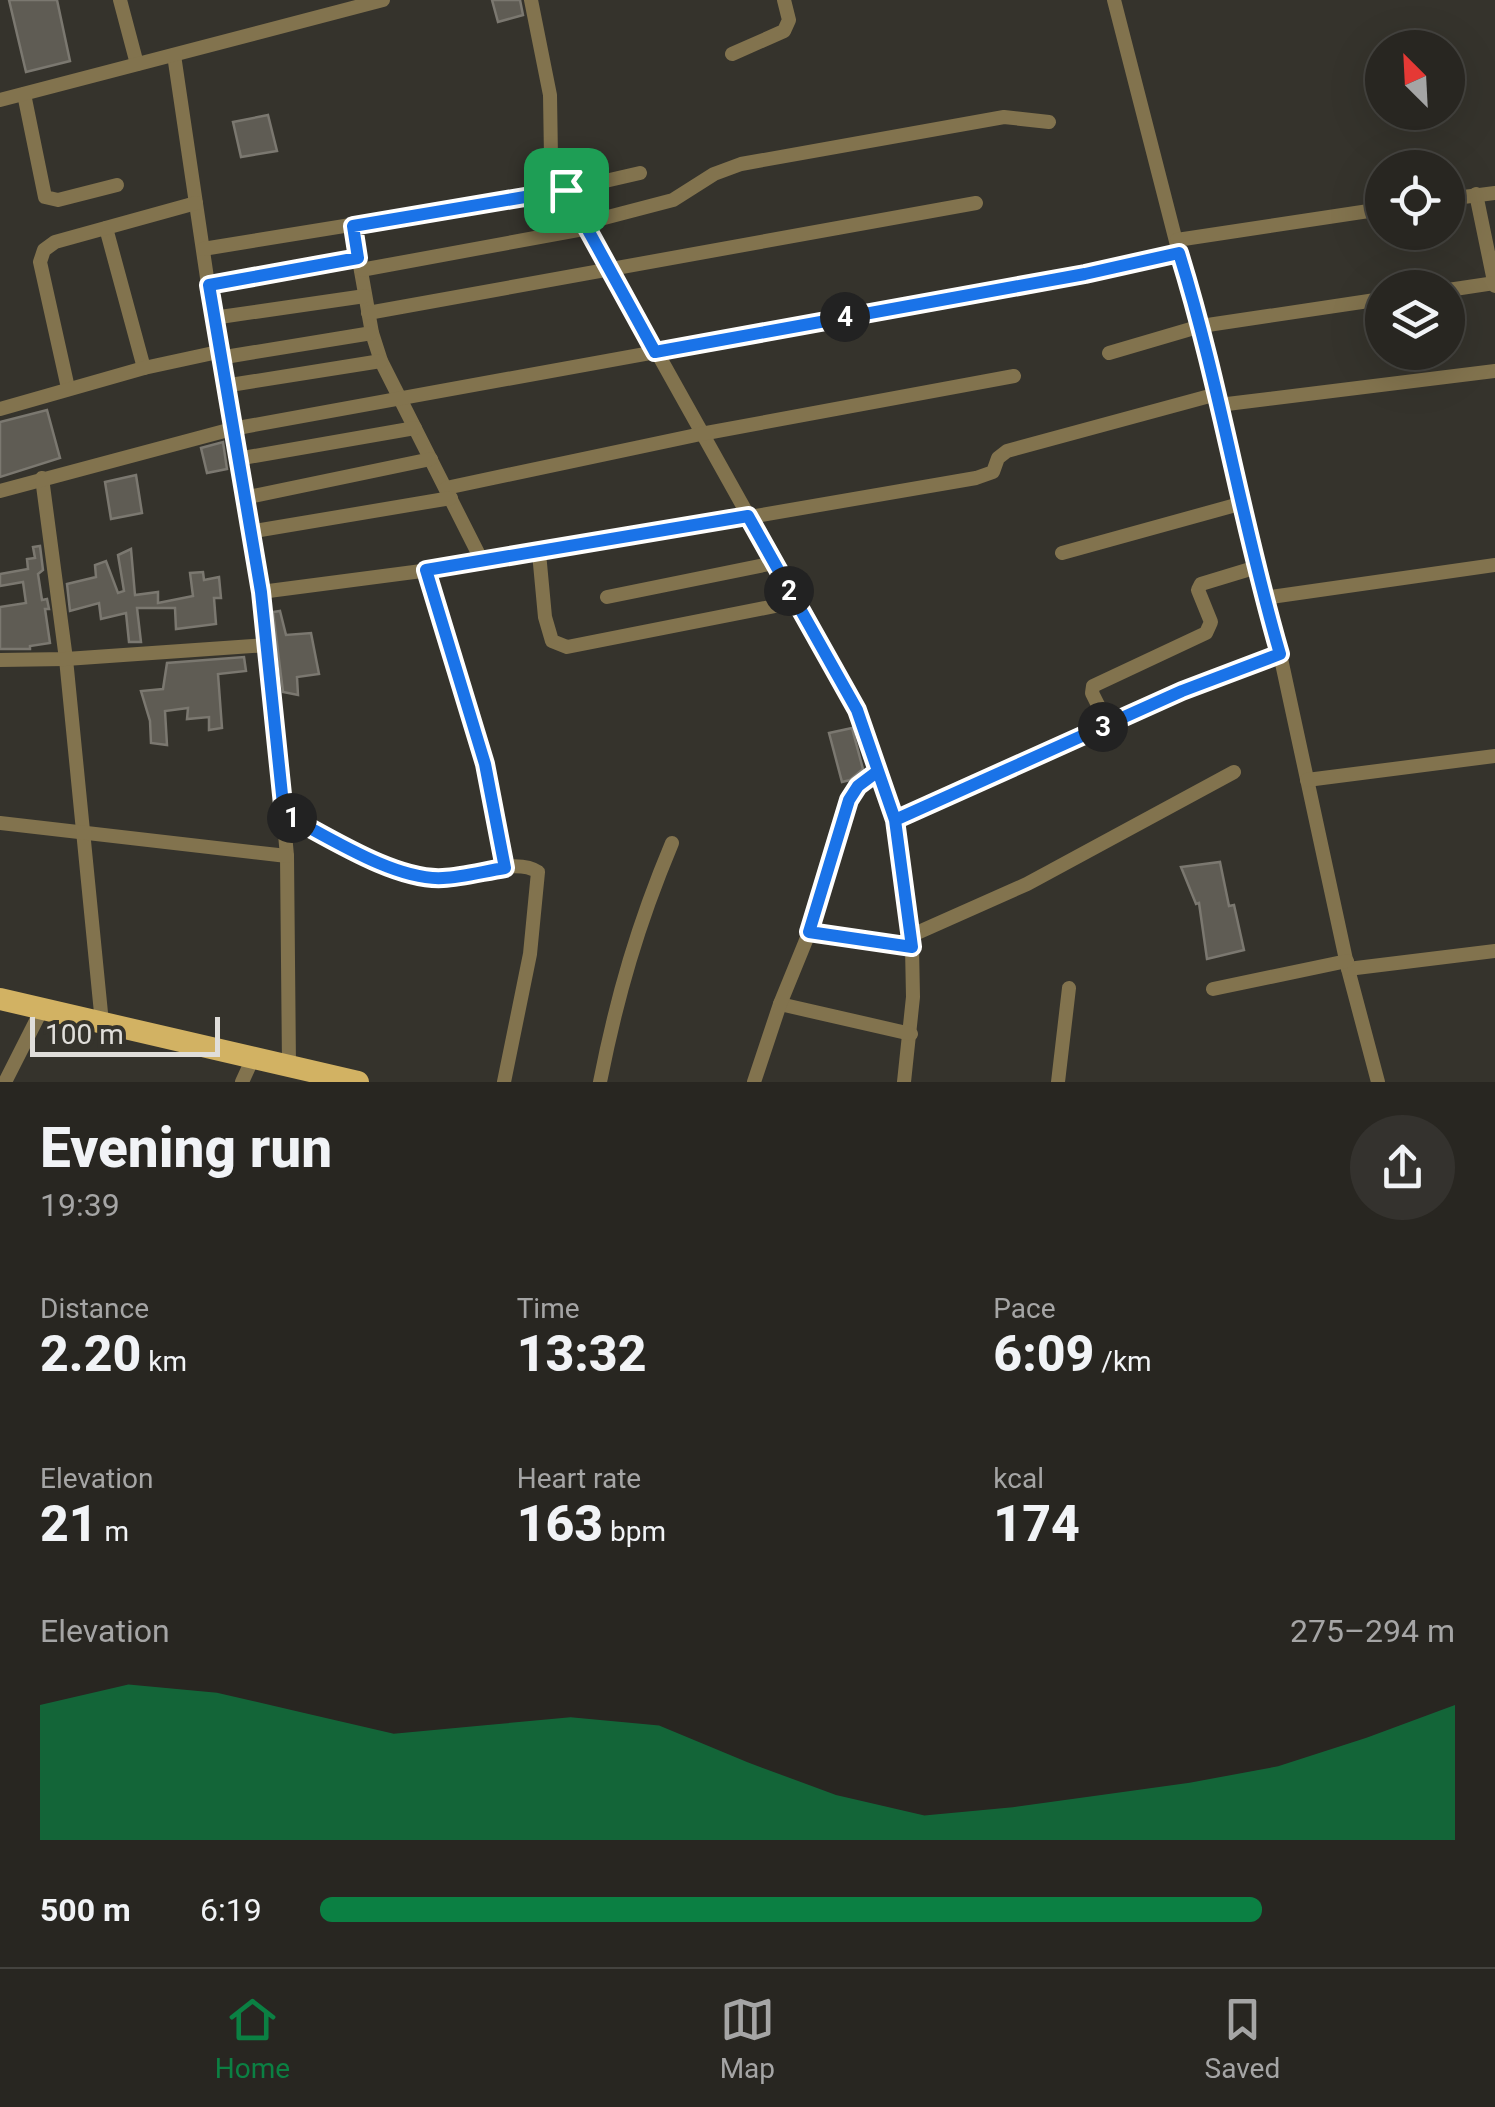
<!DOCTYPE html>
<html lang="en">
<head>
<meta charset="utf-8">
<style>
	:root { --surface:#282621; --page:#34322e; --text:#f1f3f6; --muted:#a5a5a5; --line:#44433f; --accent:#0b8043 }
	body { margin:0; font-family:Roboto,sans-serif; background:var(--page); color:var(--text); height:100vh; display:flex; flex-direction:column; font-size:38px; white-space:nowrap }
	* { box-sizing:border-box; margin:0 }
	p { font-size:32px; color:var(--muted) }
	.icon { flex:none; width:55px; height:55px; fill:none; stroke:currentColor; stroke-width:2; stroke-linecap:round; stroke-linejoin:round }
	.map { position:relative; height:1082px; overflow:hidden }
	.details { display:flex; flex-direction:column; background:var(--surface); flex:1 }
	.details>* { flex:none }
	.needle { width:65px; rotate:336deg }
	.buttons { position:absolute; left:1365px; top:30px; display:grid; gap:20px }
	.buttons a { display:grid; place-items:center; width:100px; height:100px; border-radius:50%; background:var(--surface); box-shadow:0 10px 40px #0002,0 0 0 2px var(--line); font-size:50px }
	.scale { position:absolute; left:30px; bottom:25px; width:190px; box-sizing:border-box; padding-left:10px; border:5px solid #e0deda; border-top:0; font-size:28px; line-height:35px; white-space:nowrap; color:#e0deda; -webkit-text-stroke:8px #35332c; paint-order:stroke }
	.pin { position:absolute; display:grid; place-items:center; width:85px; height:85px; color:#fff; margin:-42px; border-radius:20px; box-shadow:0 5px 15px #0006 }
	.km { position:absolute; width:50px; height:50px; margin:-25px; border-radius:50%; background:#222; color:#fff; font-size:28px; line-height:50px; text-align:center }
	.round { display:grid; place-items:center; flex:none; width:105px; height:105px; border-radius:52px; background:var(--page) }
	.summary { display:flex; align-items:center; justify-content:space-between; height:170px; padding:0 40px }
	h1 { font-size:55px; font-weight:800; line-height:75px }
	.stats { display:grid; grid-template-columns:repeat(3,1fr); gap:15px; height:170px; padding:10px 40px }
	.stats div { display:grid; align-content:center }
	.stats b { font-size:50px; font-weight:800 }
	.stats small { font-size:28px; font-weight:400 }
	.stats p { font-size:28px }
	.chart { height:280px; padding:20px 40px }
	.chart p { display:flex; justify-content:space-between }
	.chart svg { width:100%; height:180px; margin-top:10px; fill:var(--accent); opacity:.7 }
	ul { padding:0 40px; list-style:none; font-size:32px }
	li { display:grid; grid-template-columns:160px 120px 1fr; align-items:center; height:75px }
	li i { height:25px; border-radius:12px; background:var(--accent) }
	.tab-bar { display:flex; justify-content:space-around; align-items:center; height:140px; border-top:2px solid var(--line); background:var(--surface); font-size:28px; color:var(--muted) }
	.tab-bar a { display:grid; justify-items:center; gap:5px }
	.tab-bar .active { color:var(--accent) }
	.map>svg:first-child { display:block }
	.building { fill:#5f5c54; stroke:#7b7870; stroke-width:2.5 }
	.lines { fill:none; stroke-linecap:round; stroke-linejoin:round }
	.minor { stroke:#82734e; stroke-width:14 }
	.primary { stroke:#d2b263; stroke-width:22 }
	.route-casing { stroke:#fff; stroke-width:20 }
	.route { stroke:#1a73e8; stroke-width:12 }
</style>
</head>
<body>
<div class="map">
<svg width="1495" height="1082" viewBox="0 0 1495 1082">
	<rect width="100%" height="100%" fill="#35332c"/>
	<!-- building -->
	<g class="building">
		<polygon points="9,0 57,0 70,61 26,72"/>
		<polygon points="492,0 520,0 523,15 498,22"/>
		<polygon points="268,115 277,151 241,157 233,122"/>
		<polygon points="47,410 60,458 0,477 0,422"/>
		<polygon points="223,442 227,469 207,473 201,448"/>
		<polygon points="136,475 142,513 111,519 105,482"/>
		<polygon points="40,546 43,570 38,574 42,600 47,599 49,609 45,609 50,643 30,646 30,649 0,649 0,607 26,603 23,582 0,586 0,574 28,569 27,559 35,558 33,547"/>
		<polygon points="131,549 135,595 158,592 158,603 193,596 190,573 203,572 204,580 219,577 221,598 214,598 216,624 176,629 175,608 137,608 141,642 129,642 126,613 101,619 99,603 70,611 67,584 96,577 95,565 106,561 118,593 124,591 118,555"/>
		<polygon points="280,611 286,635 311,633 319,674 297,677 298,695 283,692 273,612"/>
		<polygon points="244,657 246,671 218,674 222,728 209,730 209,717 187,719 188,708 165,711 167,745 151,743 150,721 141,691 163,689 167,663"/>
		<polygon points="852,728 863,769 850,780 842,782 829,733"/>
		<polygon points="1220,862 1229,906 1234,905 1244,950 1207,959 1199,903 1196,904 1181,867"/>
	</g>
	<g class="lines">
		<!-- minor -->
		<g class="minor">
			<polyline points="120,0 137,64"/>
			<polyline points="531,0 550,95 551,158 555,170 857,710 899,839 912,947 913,997 904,1082"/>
			<polyline points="1114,0 1179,253 1201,326 1264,598 1280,654 1348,969 1378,1082"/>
			<polyline points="732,54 784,31 789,20 784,0"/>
			<polyline points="174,55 218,352 268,645 287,856 289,1066"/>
			<polyline points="24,94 45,197 58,200 117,185"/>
			<polyline points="0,100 383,0"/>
			<polyline points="1476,194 1495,286"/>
			<polyline points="1448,199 1495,193"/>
			<polyline points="585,223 673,200 714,174 741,164 1004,117 1049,122"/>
			<polyline points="353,226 372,333 381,361 483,563"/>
			<polyline points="106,228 144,368"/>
			<polyline points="1177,240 1382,209"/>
			<polyline points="203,249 566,190 640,173"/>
			<polyline points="361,270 589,228"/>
			<polyline points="209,285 358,258"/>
			<polyline points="1448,290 1495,283"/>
			<polyline points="368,313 976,203"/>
			<polyline points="213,318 365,296"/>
			<polyline points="1109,353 1201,326 1382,299"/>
			<polyline points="219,358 372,333"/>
			<polyline points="224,386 381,361"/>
			<polyline points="68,388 40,262 44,250 55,242 196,203"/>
			<polyline points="1219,405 1495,371"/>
			<polyline points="0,409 144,368 218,352"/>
			<polyline points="237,459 415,428"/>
			<polyline points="42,478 66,659 102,1023"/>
			<polyline points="446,488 701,434 1014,376"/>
			<polyline points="0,491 232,429 1085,274 1179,253"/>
			<polyline points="244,498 431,459"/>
			<polyline points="249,532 451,498"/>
			<polyline points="539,553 545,617 552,641 567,647 795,602"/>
			<polyline points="1062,553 1243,503"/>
			<polyline points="426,570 485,764 505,868"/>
			<polyline points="261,592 483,563 976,478 993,472 998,458 1007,451 1217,394"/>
			<polyline points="607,597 774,563"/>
			<polyline points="1264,598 1495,565"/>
			<polyline points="0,660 66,659 268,645"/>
			<polyline points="1108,725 1092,693 1093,686 1206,633 1211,622 1198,590 1201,584 1257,567"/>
			<polyline points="1307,780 1495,756"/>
			<path d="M284,814c43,22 105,63 153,64 27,0 79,-22 101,-6l-8,82 -26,128"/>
			<polyline points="895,820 1182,691 1280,654"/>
			<polyline points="0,823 287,856"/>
			<polyline points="809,933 912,947"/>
			<polyline points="910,936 1027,884 1234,772"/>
			<polyline points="1348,969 1495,951"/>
			<polyline points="1213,989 1347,961"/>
			<polyline points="780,1004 911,1034"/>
			<polyline points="5,1082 42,1009"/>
			<polyline points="242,1082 253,1058"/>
			<path d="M600,1082c17,-86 38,-158 72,-239"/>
			<polyline points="754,1082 780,1004 809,933 849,800 852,793 878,771"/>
			<polyline points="1058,1082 1069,988"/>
		</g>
		<!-- primary -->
		<polyline class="primary" points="0,999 358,1082"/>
	</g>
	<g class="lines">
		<defs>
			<path id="route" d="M566,190l-213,36 5,32 -149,27 52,307 23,222c43,22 111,67 159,64 20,-1 42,-7 62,-10l-20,-104 -59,-194 322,-54 109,194 38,110 17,127 -103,-15 40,-132 9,-14 20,-15 17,49 287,-129 98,-37c-39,-133 -60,-269 -101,-401l-94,21 -430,78 -89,-162"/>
		</defs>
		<!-- route casing -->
		<use href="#route" class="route-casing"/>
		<!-- route -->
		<use href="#route" class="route"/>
	</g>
</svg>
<div class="buttons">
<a><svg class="needle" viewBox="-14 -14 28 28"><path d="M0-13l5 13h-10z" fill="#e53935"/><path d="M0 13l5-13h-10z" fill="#a5a5a5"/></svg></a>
<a><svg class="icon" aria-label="locate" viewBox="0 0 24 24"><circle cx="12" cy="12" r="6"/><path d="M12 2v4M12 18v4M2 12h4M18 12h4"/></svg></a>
<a><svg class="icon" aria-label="layers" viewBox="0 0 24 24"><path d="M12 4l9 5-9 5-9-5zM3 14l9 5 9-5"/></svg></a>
</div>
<div class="scale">100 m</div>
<div class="pin" style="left:566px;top:190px;background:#1e9e55"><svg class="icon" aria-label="arrive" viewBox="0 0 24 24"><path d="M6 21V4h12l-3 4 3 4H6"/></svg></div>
<b class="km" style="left:292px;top:818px">1</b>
<b class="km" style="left:789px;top:591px">2</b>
<b class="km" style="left:1103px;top:727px">3</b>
<b class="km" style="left:845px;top:317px">4</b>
</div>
<section class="details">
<div class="summary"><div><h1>Evening run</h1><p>19:39</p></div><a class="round"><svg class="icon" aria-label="share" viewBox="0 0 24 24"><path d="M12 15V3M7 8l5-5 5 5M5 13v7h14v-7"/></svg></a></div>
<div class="stats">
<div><p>Distance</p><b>2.20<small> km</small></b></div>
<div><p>Time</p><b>13:32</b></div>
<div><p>Pace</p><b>6:09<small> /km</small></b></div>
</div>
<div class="stats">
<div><p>Elevation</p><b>21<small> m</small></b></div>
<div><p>Heart rate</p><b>163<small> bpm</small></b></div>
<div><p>kcal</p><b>174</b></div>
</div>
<div class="chart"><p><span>Elevation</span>275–294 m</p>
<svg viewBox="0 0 160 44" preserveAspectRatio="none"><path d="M0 44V11L10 6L20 8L30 13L40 18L50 16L60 14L70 16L80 25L90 33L100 38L110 36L120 33L130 30L140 26L150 19L160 11V44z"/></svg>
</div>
<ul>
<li><b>500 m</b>6:19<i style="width:83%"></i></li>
</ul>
</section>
<nav class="tab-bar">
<a class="active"><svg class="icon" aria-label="home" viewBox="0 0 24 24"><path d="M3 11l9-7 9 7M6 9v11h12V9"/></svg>Home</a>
<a><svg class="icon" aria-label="map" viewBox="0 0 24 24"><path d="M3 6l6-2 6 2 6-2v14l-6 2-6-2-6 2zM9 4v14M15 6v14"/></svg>Map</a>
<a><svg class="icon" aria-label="saved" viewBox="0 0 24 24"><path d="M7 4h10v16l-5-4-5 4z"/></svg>Saved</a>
</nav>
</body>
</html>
